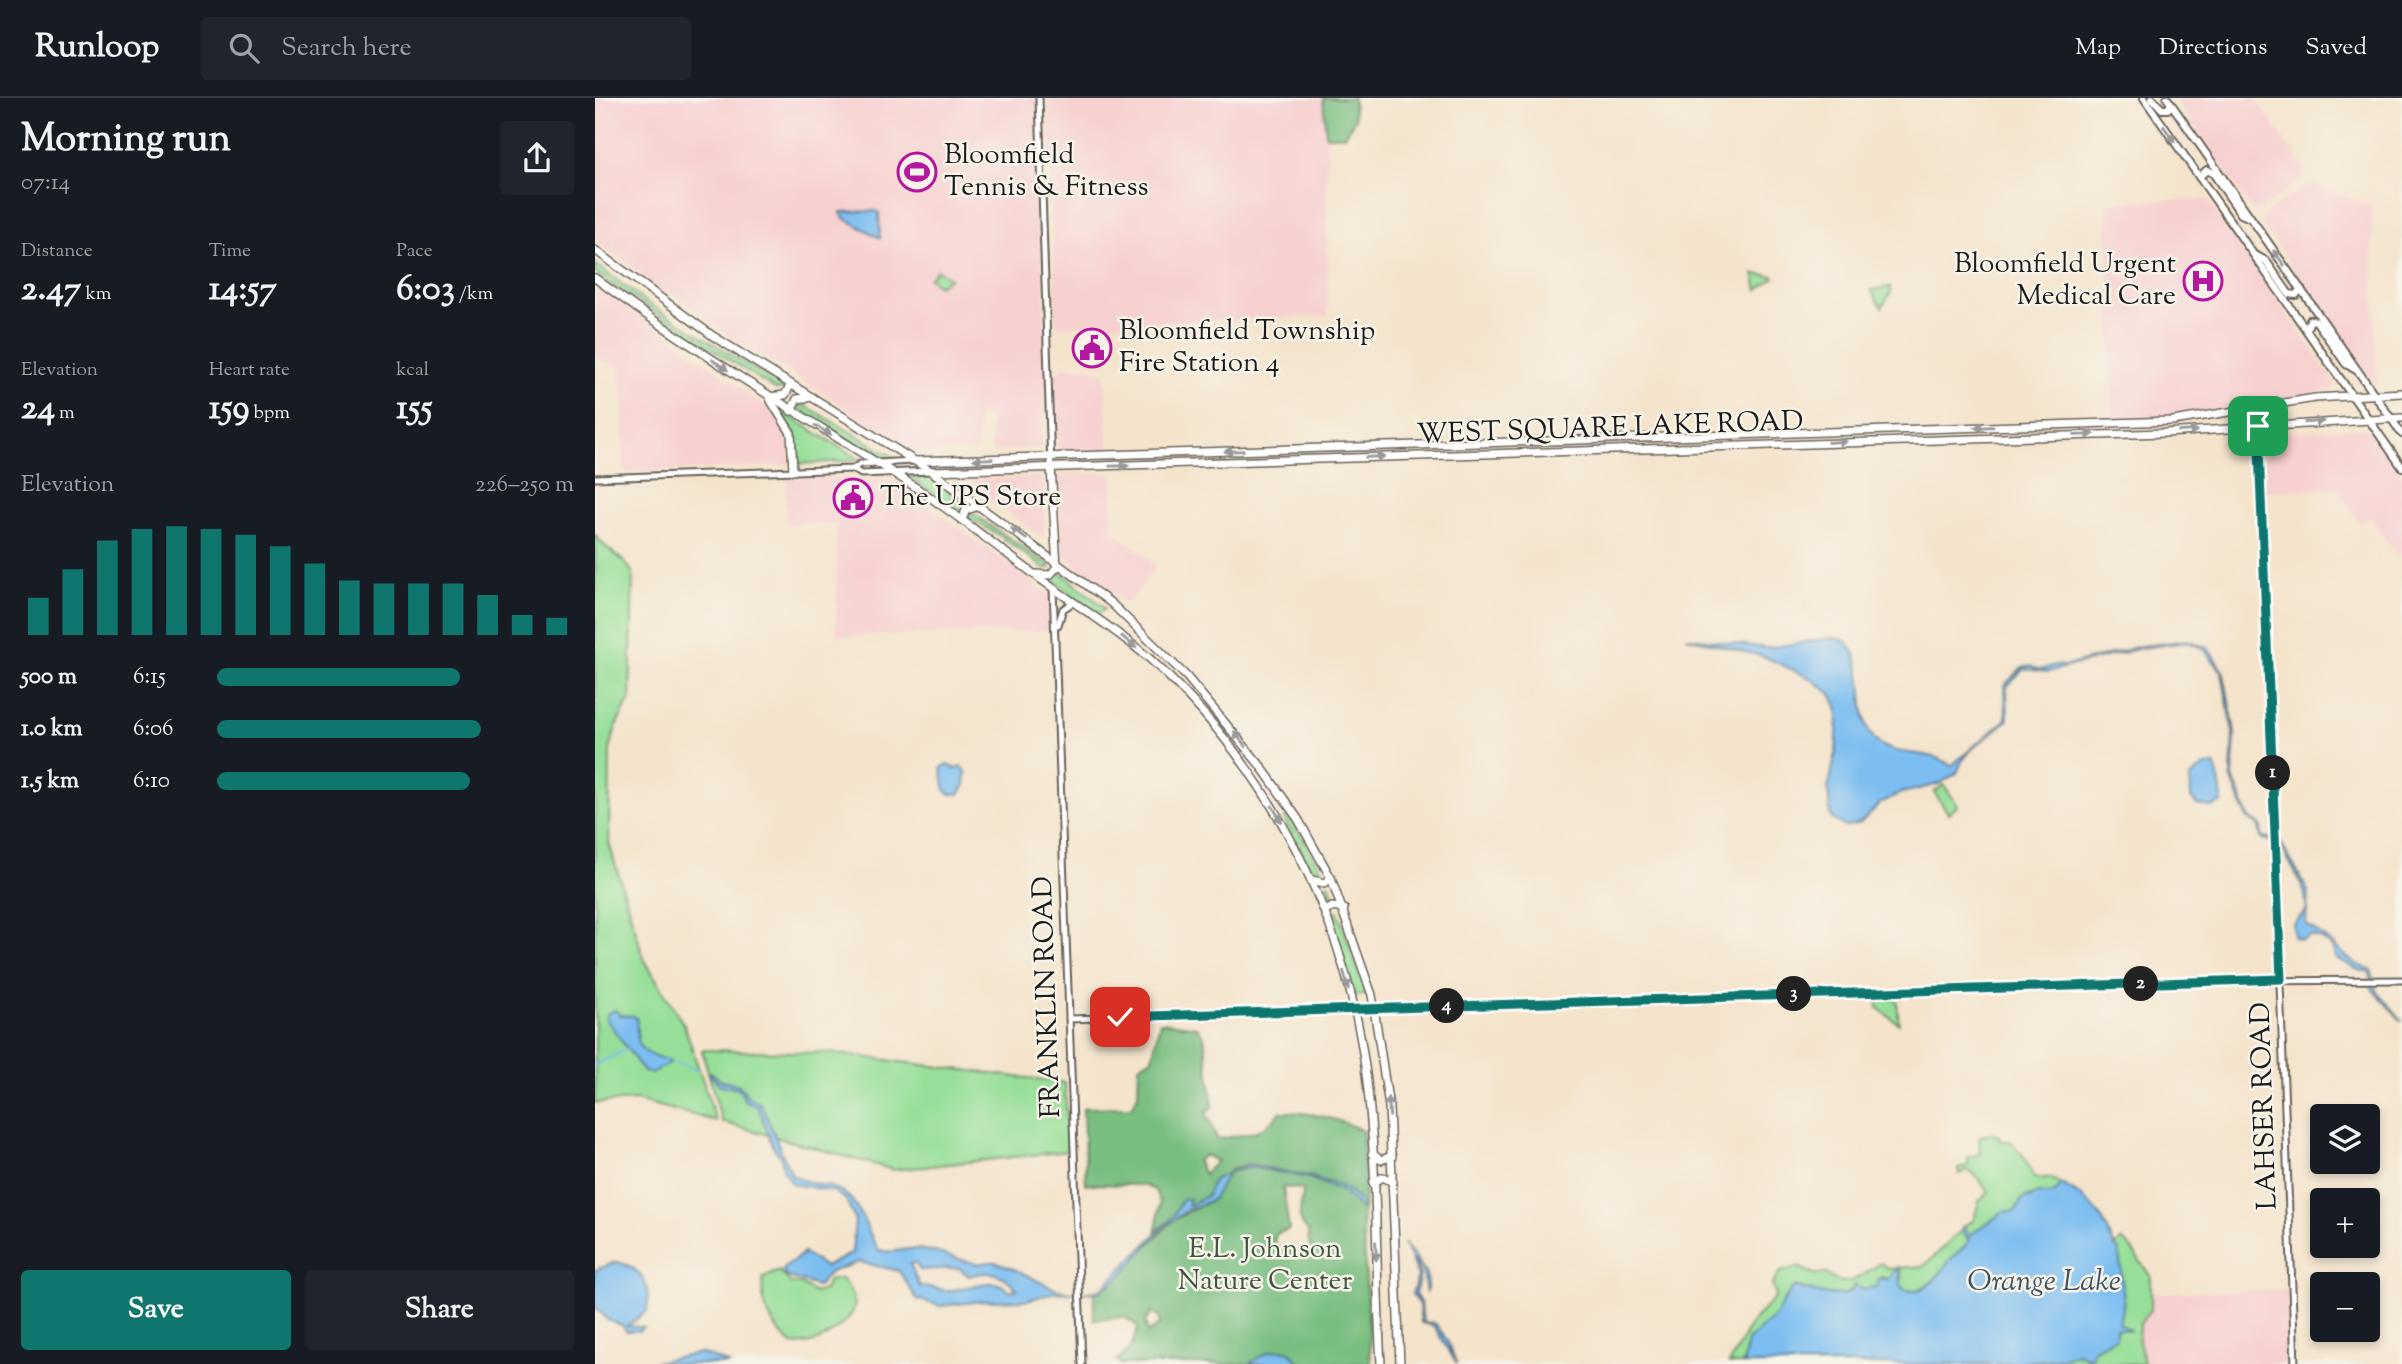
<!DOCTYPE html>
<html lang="en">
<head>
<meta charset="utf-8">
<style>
	:root { --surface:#171b24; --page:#20242c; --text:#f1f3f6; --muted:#9ea1a6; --line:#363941; --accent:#0f766e }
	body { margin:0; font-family:"Sorts Mill Goudy",serif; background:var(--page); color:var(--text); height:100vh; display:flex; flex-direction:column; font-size:26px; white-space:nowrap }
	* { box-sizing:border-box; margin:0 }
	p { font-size:23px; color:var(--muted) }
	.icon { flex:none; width:38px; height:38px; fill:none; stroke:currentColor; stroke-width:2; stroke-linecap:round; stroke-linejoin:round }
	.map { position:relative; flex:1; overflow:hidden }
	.panel { display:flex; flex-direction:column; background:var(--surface); width:595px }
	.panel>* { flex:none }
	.controls { position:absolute; left:1715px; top:1006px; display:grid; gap:14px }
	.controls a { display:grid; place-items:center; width:70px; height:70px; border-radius:7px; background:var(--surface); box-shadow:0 4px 10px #0003; font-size:35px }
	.pin { position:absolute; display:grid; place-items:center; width:60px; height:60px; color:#fff; margin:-30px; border-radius:14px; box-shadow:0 4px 10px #0006 }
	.km { position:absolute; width:35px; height:35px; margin:-18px; border-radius:50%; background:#222; color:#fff; font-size:19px; line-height:35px; text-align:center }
	.round { display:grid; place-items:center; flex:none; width:74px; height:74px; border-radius:7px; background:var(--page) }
	.headline { display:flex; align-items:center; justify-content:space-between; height:119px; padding:0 21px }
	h1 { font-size:38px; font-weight:700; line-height:52px }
	.metrics { display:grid; grid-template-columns:repeat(3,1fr); gap:10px; height:119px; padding:7px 21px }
	.metrics div { display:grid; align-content:center }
	.metrics b { font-size:35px; font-weight:700 }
	.metrics small { font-size:19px; font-weight:400 }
	.metrics p { font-size:19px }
	.chart { height:196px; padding:14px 21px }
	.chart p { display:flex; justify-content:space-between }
	.chart svg { width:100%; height:126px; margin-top:7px; stroke:var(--accent); stroke-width:6 }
	.primary-button { display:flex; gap:14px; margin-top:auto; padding:14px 21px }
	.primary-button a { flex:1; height:80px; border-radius:7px; background:var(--accent); color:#fff; font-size:28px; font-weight:700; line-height:80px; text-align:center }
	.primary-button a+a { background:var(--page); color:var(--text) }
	ul { padding:0 21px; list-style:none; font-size:23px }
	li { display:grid; grid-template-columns:112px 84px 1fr; align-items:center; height:52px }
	li i { height:18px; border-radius:9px; background:var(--accent) }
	header { display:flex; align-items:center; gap:42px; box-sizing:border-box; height:98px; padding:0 35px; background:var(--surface); border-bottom:2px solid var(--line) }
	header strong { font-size:33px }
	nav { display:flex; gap:38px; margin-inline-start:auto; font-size:24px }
	.search { width:490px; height:63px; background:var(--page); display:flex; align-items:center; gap:18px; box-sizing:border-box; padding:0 24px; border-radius:7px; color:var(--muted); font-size:26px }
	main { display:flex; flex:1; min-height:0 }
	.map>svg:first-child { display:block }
	.built { fill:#f7d0d0 }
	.green { fill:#97df99; stroke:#5a7e5a; stroke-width:2 }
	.forest { fill:#79be81; stroke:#4a6d4e; stroke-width:2; fill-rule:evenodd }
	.water { fill:#7cbef1; stroke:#4c6d86; stroke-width:2; fill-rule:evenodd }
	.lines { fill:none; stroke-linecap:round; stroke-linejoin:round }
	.stream { stroke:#7cbef1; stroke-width:2 }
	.tertiary-casing { stroke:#68625a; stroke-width:9 }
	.primary-casing { stroke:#68625a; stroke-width:10 }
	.trunk-casing { stroke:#68625a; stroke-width:10 }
	.tertiary { stroke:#fff; stroke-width:5 }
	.primary { stroke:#fff; stroke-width:6 }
	.trunk { stroke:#fff; stroke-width:7 }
	.oneway { fill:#999 }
	.route-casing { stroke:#fff; stroke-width:14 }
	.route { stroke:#0f766e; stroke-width:9 }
	.labels { text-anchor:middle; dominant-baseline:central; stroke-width:5; stroke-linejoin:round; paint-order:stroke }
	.poi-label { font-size:28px; fill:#1c1c1c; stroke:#f7f3e8; text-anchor:start }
	.street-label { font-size:28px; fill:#1c1c1c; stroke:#f7f3e8 }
	.park-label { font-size:28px; fill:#415642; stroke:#f7f3e8 }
	.water-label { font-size:30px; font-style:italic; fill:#3e5567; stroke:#f7f3e8 }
</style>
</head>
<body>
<header>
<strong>Runloop</strong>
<div class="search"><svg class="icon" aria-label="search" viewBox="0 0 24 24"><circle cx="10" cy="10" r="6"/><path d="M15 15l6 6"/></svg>Search here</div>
<nav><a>Map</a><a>Directions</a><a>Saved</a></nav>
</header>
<main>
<section class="panel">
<div class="headline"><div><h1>Morning run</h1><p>07:14</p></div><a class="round"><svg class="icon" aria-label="share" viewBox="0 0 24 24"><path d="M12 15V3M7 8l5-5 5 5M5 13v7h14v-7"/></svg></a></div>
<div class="metrics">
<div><p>Distance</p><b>2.47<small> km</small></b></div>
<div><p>Time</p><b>14:57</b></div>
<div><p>Pace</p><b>6:03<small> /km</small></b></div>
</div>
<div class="metrics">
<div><p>Elevation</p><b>24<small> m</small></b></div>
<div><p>Heart rate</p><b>159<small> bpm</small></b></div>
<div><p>kcal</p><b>155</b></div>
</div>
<div class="chart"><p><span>Elevation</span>226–250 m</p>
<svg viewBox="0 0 160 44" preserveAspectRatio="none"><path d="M5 44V31M15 44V21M25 44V11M35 44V7M45 44V6M55 44V7M65 44V9M75 44V13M85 44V19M95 44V25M105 44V26M115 44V26M125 44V26M135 44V30M145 44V37M155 44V38"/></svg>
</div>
<ul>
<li><b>500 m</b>6:15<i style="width:68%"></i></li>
<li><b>1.0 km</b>6:06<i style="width:74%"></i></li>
<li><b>1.5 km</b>6:10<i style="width:71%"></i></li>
</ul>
<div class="primary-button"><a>Save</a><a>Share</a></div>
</section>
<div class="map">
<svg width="1807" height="1266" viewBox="0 0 1807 1266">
	<rect width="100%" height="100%" fill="#f7f3e8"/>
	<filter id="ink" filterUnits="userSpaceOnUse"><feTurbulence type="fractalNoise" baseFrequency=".0143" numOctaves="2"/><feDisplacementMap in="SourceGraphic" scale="14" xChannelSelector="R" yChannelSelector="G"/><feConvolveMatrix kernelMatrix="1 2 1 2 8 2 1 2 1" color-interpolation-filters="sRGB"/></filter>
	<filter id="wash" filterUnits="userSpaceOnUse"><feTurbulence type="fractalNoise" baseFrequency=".00686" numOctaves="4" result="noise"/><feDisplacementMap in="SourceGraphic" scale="28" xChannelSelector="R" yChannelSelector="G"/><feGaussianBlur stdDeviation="1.57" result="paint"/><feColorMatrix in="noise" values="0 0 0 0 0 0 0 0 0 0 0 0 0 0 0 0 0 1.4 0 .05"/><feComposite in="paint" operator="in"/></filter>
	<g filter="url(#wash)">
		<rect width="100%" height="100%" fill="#f4e4cc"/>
		<!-- built -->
		<g class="built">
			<polygon points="0,0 443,0 452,290 449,291 446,350 396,353 396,317 383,317 383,353 321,355 297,335 276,328 188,269 152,252 98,210 77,196 60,191 34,167 0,145"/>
			<polygon points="453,0 731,0 733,218 461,228"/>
			<polygon points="1579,0 1660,0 1711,73 1705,82 1665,111 1657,112"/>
			<polygon points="1715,86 1776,108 1782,289 1666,125 1667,118"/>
			<polygon points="1612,101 1734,276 1739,286 1738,291 1604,316 1518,321 1512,104"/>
			<polygon points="0,186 176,312 189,325 194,339 195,366 29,375 26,271 0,258"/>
			<polygon points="470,269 493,270 510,276 514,351 463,352 459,276"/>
			<polygon points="1771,330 1807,378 1807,464 1776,420 1765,425 1742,390 1670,393 1671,342 1674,335"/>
			<polygon points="516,375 518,433 562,468 532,506 467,456 464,376"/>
			<polygon points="448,378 450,436 447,440 376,388 380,381"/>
			<polygon points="191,380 297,380 456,498 458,533 241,538 242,426 191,426"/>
			<polygon points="1696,1192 1698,1266 1268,1266 1407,1198"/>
		</g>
		<!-- green -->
		<g class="green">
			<polygon points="0,166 51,204 187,288 188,292 180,291 13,184 0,174"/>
			<polygon points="342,172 355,180 343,188 334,180"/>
			<polygon points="1159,176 1178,178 1179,180 1163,192"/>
			<polygon points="1295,189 1296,194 1287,209 1276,192"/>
			<polygon points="209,307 302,361 286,361 204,311 204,307"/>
			<polygon points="185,314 190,316 266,362 205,366 200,334"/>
			<polygon points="334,378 371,405 363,413 315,379"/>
			<polygon points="375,414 453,466 456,470 449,470 404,437 373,420"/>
			<path d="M0,436c9,17 31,23 38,40l-3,125 -14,27 -6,23 -1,94 35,116 41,68 31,94 -80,-21 -41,3z"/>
			<polygon points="465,474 510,510 504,516 456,481"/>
			<polygon points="1349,687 1363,708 1353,715 1339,694"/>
			<polygon points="694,717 729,776 727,780 720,777 689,721"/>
			<polygon points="734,786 741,803 730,806 723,789"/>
			<polygon points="740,812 743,814 771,897 760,898 735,818 735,813"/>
			<polygon points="1288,898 1302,902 1304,926 1283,910 1282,901"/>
			<polygon points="107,952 237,955 470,985 473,1053 299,1072 127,1024"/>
			<path d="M1396,1035l8,3 1,5h10l15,17 9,20h16l9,5v6l-8,5 -27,3 -9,14 -13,1c-10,10 -21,14 -31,24l-8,-10 11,-6 5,-19 10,-8 -14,-18 -9,-5 -7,4 -1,-5 10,-4v-8l12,-3 -1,-17z"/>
			<path d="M1366,1133l9,10c-13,15 -45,60 -68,47l-3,-4 3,-6 -2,-10 24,-2z"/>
			<path d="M1527,1142l6,4 23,33v31l-11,16 -2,12 6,28h-142l61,-6 7,-4 13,-1 5,6 6,-10 22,-11v-10l9,1 -6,-6c5,-26 1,-46 0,-72l-5,-4z"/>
			<path d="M1286,1165l8,6 8,-1 -8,11 -8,-2 -4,10 -17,2 -5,-4 -3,6 -9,4 -20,-1 -26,-7 -6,2 -16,27 -27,26 -5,22h-14l21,-39 26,-29 -4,-11 8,-13 18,-5 16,7h13c18,19 37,-1 54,-11z"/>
			<path d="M184,1173l12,12 10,1 14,9 9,-3 5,-10 13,-1c20,25 15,34 -7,51 -14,11 -25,16 -43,14 -20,-16 -33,-40 -29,-66z"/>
		</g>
		<!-- forest -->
		<g class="forest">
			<polygon points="728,0 758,0 760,21 749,38 731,38"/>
			<path d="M565,924l37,5 7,10 9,69 -7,7 11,26c28,-4 45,-4 63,-27 30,0 56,5 83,19l2,75 -3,5 9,153h-71l-10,-12 -10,-2 -12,2 -19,12h-128l-4,-4c14,-9 17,-18 21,-34l-14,-9 -30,3v-26l27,-18 5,-9 49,-48 37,-19 17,-28 23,-5 57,11 34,13 18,18 -2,-9 -14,-12 -33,-11 -64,-13 -18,6 -23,26 -19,10v-4l-8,1 -7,14 -17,15 4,-29 -5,-13 -13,-5 -56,-1 -3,-76 49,-1 6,-12 1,-29 13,-8zM610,1057l12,6 -13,13 -7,-13zM688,1089l20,2c0,17 -10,28 5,42l2,22c-13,1 -27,0 -36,-11l2,-8 13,-5zM557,1215l7,3v9l-11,8 -3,-12z"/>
		</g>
		<!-- water -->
		<g class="water">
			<polygon points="281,113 284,115 285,140 249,120 246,114"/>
			<path d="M1091,539l80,11 66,-10 14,3c25,26 8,75 28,98 19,21 57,8 77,27l55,-47 -1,-34 16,-17 9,-2 10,4 15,-5 10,1 76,-20 47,-6 20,8 16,25 11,59 -2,45 16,41 12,7 1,12 17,2 29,52 -2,33c8,7 15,10 23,17 14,12 22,24 42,28l6,22 25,30 -30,-32 -2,-17 -12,-2 -23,-12 -2,-10 -11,-9 -12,-4 -8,5 -8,-3 -1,-13 13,-13c3,-26 -18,-44 -25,-68l-20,-4 -2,-13 -12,-8 -16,-41 2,-45 -11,-59 -18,-24 -16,-7 -47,6 -93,24 -25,-3 -16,18 1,33 -36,29 -10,12 -5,12 -18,11 -41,10 -17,9 -21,20 -15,4 -14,-9 -3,-29 8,-37 2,-33 -1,-13 -6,-12 -21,-16 -45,-21z"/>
			<polygon points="352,666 360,671 366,668 371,674 370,687 364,696 355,696 350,692 346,671"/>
			<path d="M1619,667c4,5 8,30 8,37l-10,5 -15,-2 -6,-7 -1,-20 14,-12z"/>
			<path d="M21,912l3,5 15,1 3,4c-2,32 6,33 34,41l-2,2 -17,10 -8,-1 -38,-53 2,-6z"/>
			<path d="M116,974l9,8 19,5 10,13 12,6 31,71c15,10 32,7 47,15 22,11 27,42 40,60 13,4 24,-2 37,-1 20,1 39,10 58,14 7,2 14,-2 21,-1 39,10 65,44 107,26l71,-71 10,-18h6l-1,7 19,-10 6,-16 35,-16 64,13 33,11 16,14 1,8 -19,-19 -34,-13 -58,-11 -22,5 -17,28 -25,10 -26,20 -40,46 -21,16 -49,1 -23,7 -44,1 -44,5 -23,-7 -18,-28 -40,-9 -29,10 -12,14 -33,-10 -2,-7 21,-16 21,14 27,-14 3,-33 -9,-20 -13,-9 -40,-7 -9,-12 -3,-15 -8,-10 -15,-40 -12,-5 -7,-13 -19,-4 -11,-11zM320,1165l5,7 39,-2 10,8c22,-7 34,-3 48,13l-8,2c-14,-18 -43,0 -61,-1 -10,0 -20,-5 -28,-3l-10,-23z"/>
			<path d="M1464,1085c20,9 37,23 48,45 4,9 5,17 12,23l5,50 -5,22 12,8 -15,-3v10l-22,11 -3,9 -14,-5 -16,6 -59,5h-259l5,-23 27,-25 16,-27 6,-2 26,7 20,1 9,-4 2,-6 6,4 17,-2 1,-8h11l9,-12 4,21c22,12 38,-15 49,-29 6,-7 15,-12 19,-20l-9,-8 1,-4 9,8c10,-10 21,-13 31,-23l13,-1 9,-14 5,1 9,-5 13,1 8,-5z"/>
			<polygon points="809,1145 830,1173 833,1184 831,1195 828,1174 818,1161 825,1177 820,1196 826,1206 828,1224 841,1226 852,1242 862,1266 839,1228 826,1225 824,1206 817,1196 823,1178"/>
			<path d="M21,1164c25,4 36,24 31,49l-20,15 16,1 -4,4h-13l-3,-5 -16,-7 -12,-12v-37z"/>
			<polygon points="685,1252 695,1254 705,1266 654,1266 673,1254"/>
			<polygon points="105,1255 135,1266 51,1266"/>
		</g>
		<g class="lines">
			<!-- stream -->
			<g class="stream">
				<polyline points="76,963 103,972"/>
				<polyline points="0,967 32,951"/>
				<polyline points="1494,1261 1495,1266"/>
			</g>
		</g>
	</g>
	<g filter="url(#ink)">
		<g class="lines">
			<defs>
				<g id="tertiary">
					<polyline points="444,0 456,369"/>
					<polyline points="1663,328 1700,1266"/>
					<polyline points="258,371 266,376 336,373"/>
					<polyline points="0,380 258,371 265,366 318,363"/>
					<polyline points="458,490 487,1266"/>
					<polyline points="463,527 468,511 479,504"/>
					<polyline points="474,921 1628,883 1807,882"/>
				</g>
				<g id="primary">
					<polyline points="1549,0 1807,369"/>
					<polyline points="1557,0 1567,11 1573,11 1576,5"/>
					<polyline points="1572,0 1807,336"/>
					<polyline points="1604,79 1612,72 1618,75 1646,116 1655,120"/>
					<polyline points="1662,158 1671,163 1694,196 1701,197 1706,191"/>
					<polyline points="1712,231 1715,222 1721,223 1751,266 1761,272"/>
				</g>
				<g id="trunk">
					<polyline points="0,152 118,238 336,373 516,505 591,578 665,667 703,721 736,780 777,897 794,1009 805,1266"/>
					<path d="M0,180c95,71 197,131 297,194 51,32 99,70 147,106 37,27 77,51 111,81 106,96 179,225 208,366 22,110 16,227 23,339"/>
					<polyline points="174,299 190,297 196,286"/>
					<polyline points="176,303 196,335 198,373"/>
					<polyline points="196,313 202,301 217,299"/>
					<polyline points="1663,328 1662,317 1667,309"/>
					<polyline points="321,363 1578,323 1720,300 1807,295"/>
					<polyline points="337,373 1570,335 1807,320"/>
					<polyline points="367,422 371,412 385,408"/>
					<polyline points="441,476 455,477 462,469 456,369"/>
					<polyline points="717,782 729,785 736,780"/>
					<polyline points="730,814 737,809 749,811"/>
					<polyline points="777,1056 786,1062 797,1058"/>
					<polyline points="778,1085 788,1079 798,1084"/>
				</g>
			</defs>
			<!-- tertiary casing -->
			<use href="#tertiary" class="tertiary-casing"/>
			<!-- primary casing -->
			<use href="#primary" class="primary-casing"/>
			<!-- trunk casing -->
			<use href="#trunk" class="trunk-casing"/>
			<!-- tertiary -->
			<use href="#tertiary" class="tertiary"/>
			<!-- primary -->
			<use href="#primary" class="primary"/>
			<!-- trunk -->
			<use href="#trunk" class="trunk"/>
		</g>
		<!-- one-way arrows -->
		<defs><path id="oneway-solid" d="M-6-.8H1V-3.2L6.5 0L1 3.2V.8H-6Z" transform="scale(1.75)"/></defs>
		<g class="oneway">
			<use href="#oneway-solid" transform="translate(1574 36) rotate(55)"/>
			<use href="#oneway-solid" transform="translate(1684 160) rotate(-126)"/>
			<use href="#oneway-solid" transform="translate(125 267) rotate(34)"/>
			<use href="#oneway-solid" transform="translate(1719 324) rotate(-4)"/>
			<use href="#oneway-solid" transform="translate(1389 329) rotate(178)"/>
			<use href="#oneway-solid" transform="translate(228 332) rotate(31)"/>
			<use href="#oneway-solid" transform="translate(1593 333) rotate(-3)"/>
			<use href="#oneway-solid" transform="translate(1489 337) rotate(-2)"/>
			<use href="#oneway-solid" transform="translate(1242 344) rotate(-2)"/>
			<use href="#oneway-solid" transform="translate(639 353) rotate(178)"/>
			<use href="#oneway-solid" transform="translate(780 359) rotate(-2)"/>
			<use href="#oneway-solid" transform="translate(388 361) rotate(178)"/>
			<use href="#oneway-solid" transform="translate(524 368) rotate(-1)"/>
			<use href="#oneway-solid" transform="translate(424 436) rotate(-144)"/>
			<use href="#oneway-solid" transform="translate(534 544) rotate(39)"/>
			<use href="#oneway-solid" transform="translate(645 641) rotate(-128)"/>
			<use href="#oneway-solid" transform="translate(682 716) rotate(59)"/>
			<use href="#oneway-solid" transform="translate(751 882) rotate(75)"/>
			<use href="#oneway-solid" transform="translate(794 1009) rotate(-94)"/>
			<use href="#oneway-solid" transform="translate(781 1153) rotate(88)"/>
		</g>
	</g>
	<g class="lines" filter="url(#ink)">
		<defs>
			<polyline id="route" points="525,919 1686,881 1663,328"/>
		</defs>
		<!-- route casing -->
		<use href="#route" class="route-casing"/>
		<!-- route -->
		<use href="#route" class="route"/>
	</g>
	<!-- icons -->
	<defs>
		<symbol id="stadium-ring" viewBox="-11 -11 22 22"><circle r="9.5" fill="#f7f3e8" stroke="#b5179e" stroke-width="1.5"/><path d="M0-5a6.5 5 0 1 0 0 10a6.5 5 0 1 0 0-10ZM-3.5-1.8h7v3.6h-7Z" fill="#b5179e"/></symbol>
		<symbol id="hospital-ring" viewBox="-11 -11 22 22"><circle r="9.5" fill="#f7f3e8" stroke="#b5179e" stroke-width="1.5"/><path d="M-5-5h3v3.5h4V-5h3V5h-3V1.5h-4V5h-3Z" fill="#b5179e"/></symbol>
		<symbol id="civic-ring" viewBox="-11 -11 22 22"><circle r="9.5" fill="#f7f3e8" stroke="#b5179e" stroke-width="1.5"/><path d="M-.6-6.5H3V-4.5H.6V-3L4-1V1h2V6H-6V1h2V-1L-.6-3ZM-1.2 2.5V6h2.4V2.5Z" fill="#b5179e"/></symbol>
	</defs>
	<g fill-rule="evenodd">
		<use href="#stadium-ring" x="300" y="52" width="44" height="44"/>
		<use href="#hospital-ring" x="1586" y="161" width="44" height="44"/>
		<use href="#civic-ring" x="475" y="228" width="44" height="44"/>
		<use href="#civic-ring" x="236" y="378" width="44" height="44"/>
	</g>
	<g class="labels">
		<!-- poi labels -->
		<g class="poi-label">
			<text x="349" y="58">Bloomfield<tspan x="349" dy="32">Tennis &amp; Fitness</tspan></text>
			<text x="1581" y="167" text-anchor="end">Bloomfield Urgent<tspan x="1581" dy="32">Medical Care</tspan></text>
			<text x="524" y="234">Bloomfield Township<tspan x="524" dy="32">Fire Station 4</tspan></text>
			<text x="285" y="400">The UPS Store</text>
		</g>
		<!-- street labels -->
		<g class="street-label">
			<text transform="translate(1015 331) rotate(-2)">WEST SQUARE LAKE ROAD</text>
			<text transform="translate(453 899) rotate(-92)">FRANKLIN ROAD</text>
			<text transform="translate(1670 1008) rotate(-92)">LAHSER ROAD</text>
		</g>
		<!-- park labels -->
		<g class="park-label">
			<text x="670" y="1152">E.L. Johnson<tspan x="670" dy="32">Nature Center</tspan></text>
		</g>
		<!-- water labels -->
		<g class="water-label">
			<text x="1449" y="1184">Orange Lake</text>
		</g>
	</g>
</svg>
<div class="controls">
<a><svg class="icon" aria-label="layers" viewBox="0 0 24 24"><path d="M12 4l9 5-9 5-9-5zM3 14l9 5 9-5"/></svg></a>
<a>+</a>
<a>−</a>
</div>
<div class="pin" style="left:1663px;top:328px;background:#1e9e55"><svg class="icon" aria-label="arrive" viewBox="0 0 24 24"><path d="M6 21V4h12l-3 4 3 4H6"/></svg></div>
<div class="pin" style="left:525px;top:919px;background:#d93025"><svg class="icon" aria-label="check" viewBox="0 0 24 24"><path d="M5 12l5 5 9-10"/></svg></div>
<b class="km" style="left:1678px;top:675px">1</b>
<b class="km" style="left:1546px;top:886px">2</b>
<b class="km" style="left:1199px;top:896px">3</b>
<b class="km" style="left:852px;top:908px">4</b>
</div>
</main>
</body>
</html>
